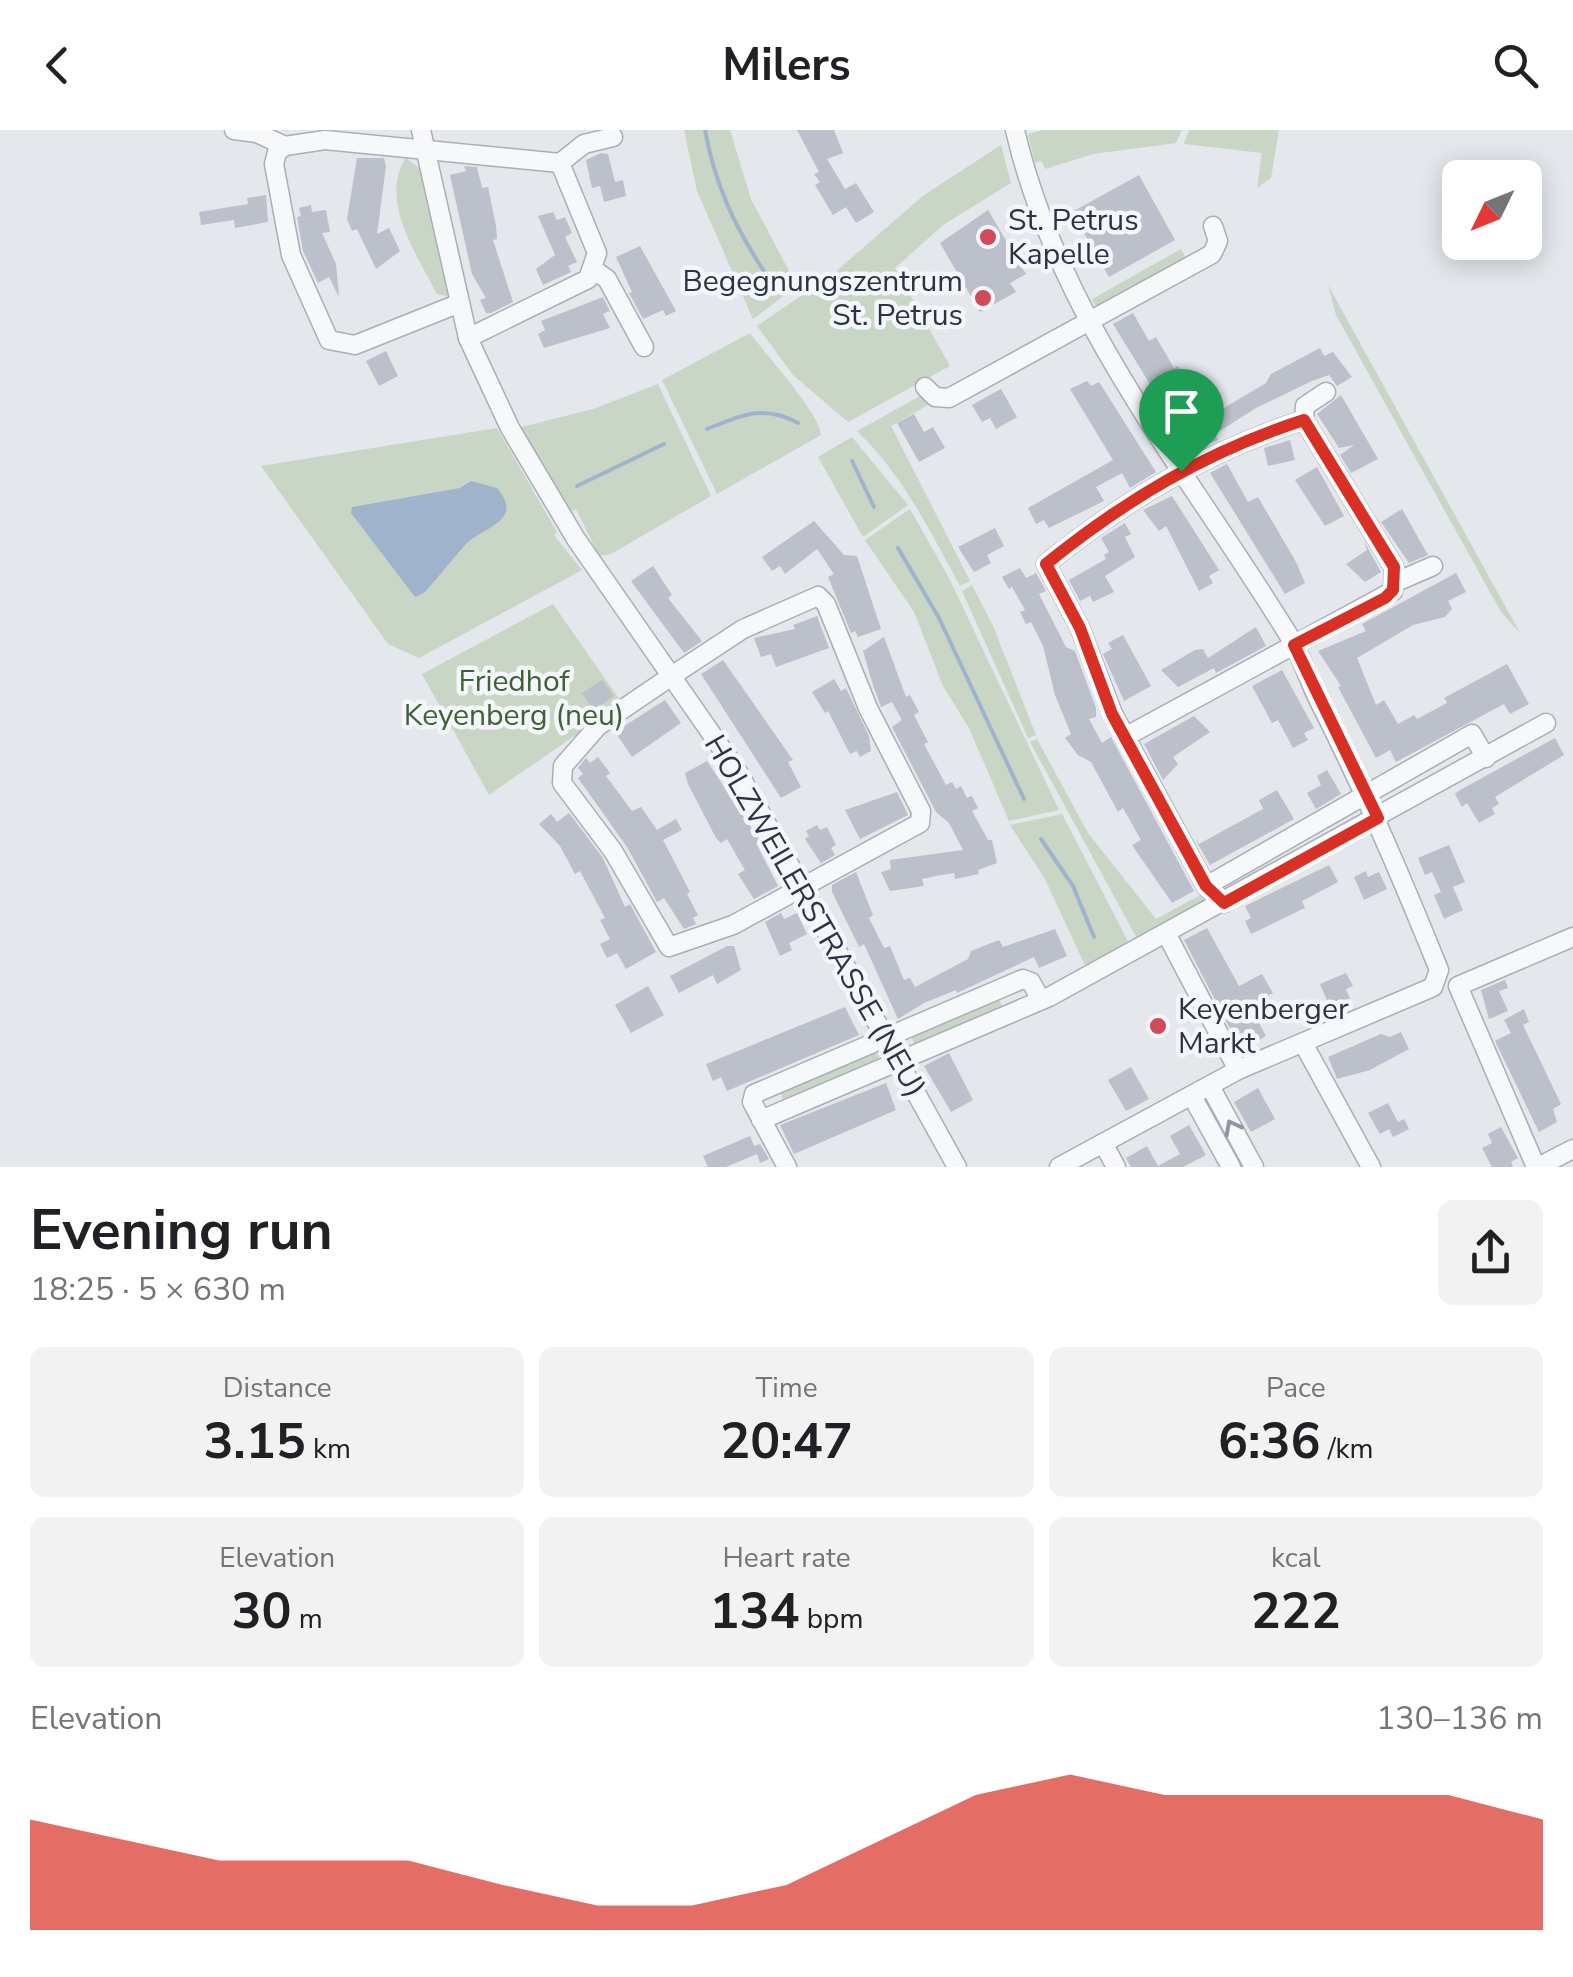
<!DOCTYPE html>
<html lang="en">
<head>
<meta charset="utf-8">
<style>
	:root { --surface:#fff; --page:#f2f2f2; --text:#202124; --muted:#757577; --accent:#d93025 }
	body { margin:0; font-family:"Nunito Sans",sans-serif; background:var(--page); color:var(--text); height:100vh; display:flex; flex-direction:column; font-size:38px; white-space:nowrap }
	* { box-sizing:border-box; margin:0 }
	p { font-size:32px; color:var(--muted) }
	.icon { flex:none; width:55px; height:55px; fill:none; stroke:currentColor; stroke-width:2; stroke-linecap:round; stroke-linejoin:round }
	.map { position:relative; height:1037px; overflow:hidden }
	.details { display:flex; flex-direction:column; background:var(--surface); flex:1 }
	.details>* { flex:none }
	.needle { width:65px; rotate:227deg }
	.tools { position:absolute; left:1442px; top:30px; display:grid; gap:20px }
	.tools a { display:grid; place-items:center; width:100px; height:100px; border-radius:15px; background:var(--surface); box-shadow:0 5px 25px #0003; font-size:50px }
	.pin { position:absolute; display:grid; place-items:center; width:85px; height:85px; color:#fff; margin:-102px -42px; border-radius:50% 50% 50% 0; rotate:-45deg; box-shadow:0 0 10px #0007 }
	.pin .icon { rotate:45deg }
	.round { display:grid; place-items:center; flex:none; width:105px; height:105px; border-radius:15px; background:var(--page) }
	.summary { display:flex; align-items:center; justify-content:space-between; height:170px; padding:0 30px }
	h1 { font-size:55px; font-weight:700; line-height:75px }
	.figures { display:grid; grid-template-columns:repeat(3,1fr); gap:15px; height:170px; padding:10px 30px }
	.figures div { display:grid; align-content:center; border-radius:15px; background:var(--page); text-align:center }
	.figures b { font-size:50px; font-weight:700 }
	.figures small { font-size:28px; font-weight:400 }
	.figures p { font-size:28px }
	.chart { height:280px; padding:20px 30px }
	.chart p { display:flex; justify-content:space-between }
	.chart svg { width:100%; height:180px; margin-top:10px; fill:var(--accent); opacity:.7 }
	header { display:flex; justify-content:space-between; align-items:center; height:130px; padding:0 30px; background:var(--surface); font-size:45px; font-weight:700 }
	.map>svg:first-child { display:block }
	.green { fill:#c9d6c5 }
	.water { fill:#9fb4cc }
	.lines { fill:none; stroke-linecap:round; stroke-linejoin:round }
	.stream { stroke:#9fb4cc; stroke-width:4 }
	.building { fill:#bbc0ca }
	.minor-casing { stroke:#a9aeb7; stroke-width:21 }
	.minor { stroke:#f7f8fa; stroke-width:18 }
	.oneway { stroke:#9196a0 }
	.route-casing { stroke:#fff; stroke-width:20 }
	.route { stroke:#d93025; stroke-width:12 }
	.poi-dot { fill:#d1495b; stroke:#f4f6f9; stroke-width:4 }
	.labels { text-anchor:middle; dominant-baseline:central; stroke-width:9; stroke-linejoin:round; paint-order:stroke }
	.poi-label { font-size:30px; fill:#2b3445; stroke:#f4f6f9; text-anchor:start }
	.park-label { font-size:30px; fill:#3f6138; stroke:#f4f6f9 }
	.street-label { font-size:30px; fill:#2b3445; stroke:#f4f6f9 }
</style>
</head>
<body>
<header><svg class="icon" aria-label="back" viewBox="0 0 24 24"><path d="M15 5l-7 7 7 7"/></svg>Milers<svg class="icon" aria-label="search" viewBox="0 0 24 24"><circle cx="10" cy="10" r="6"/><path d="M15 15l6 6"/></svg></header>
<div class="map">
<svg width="1573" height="1037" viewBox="0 0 1573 1037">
	<rect width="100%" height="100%" fill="#e4e7ec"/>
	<!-- green -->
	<g class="green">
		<polygon points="684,0 730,0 751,69 797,156 753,189 697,61"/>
		<polygon points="1043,0 1182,0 1176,13 1093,24 1045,39 1042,31 1035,33 1028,4"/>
		<polygon points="1189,0 1279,0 1271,48 1257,58 1262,23 1184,14"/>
		<polygon points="1001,15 1011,53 943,95 895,138 950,236 848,292 793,245 757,196 833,144 924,65"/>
		<path d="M406,28l17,13 27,116 -3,9 -10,-2c-19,-37 -59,-95 -31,-136z"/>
		<polygon points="1181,119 1187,131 1098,180 1092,169"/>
		<polygon points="1328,155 1520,503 1501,482 1336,185"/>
		<path d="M750,203c16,22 71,82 71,102l-104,59 -55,-114z"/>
		<polygon points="658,254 711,366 611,424 599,426 576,379 567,383 518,298 593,279"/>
		<path d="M922,265l6,10 -37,21 79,155 -10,5c-30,-55 -57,-111 -103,-155z"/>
		<polygon points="497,298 557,402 554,405 582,440 419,528 388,514 261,336"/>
		<polygon points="852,307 908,375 863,407 818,327"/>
		<polygon points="910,379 949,448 1059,680 1009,691 969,598 943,556 914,482 865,410"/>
		<polygon points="972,455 993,496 1036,605 1028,608 962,461"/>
		<polygon points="553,474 622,573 489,665 422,544"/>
		<polygon points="1037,609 1088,703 1156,789 1204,763 1210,775 1140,814 1030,612"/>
		<polygon points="1062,684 1131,817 1088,842 1045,749 1010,695"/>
		<polygon points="997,865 1004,881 916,917 909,902"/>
		<polygon points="875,918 882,934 785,974 779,959"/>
	</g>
	<!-- water -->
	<path class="water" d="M471,351l26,7c28,33 -14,39 -31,56 -15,16 -27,33 -42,49l-9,4 -64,-84 1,-6 108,-19z"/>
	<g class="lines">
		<!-- stream -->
		<g class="stream">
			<path d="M705,0c10,56 31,99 62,146"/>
			<path d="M707,299c35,-14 57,-25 91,-6"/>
			<polyline points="852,331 874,377"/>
			<polyline points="577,356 664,314"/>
			<polyline points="898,418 939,488 1024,669"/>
			<polyline points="1041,709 1073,756 1094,807"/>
		</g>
	</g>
	<!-- building -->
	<g class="building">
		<polygon points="797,0 834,0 843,23 827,29 845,59 856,53 874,82 856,93 846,77 833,85 815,55 820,52 814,44 819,42"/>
		<polygon points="601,23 608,24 615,52 623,50 626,66 604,72 600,56 592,58 586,30"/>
		<polygon points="357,28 384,28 386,36 377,104 389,98 400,121 376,139 357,99 352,101 347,89"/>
		<polygon points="464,36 477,37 482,58 488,57 496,96 497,109 493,110 513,172 491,183 486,183 480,170 486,168 472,144 450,45 466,41"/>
		<polygon points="1139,45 1175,110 1109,147 1072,82"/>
		<polygon points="266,65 268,92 235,98 234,90 201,95 199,82 248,74 247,68"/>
		<polygon points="311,75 312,82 326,80 330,102 322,103 336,134 339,167 329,147 318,153 303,121 297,87 301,86 299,78"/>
		<polygon points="988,80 1026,144 1010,153 1016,162 980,182 940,113"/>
		<polygon points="553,82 557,90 565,87 572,103 565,107 577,132 568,136 571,142 543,155 536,139 555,125 538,86"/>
		<polygon points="640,116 676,181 666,186 663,180 643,189 629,163 632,162 616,127"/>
		<polygon points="603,167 610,181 603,184 610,198 544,218 538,204 545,200 541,191"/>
		<polygon points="1133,183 1149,211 1156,207 1174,238 1178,236 1207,288 1266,253 1271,244 1320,218 1324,226 1333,222 1352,247 1337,256 1329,245 1312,251 1256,278 1215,304 1218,310 1191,321 1113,194"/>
		<polygon points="386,221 398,246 379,256 366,231"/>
		<polygon points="1087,251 1091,256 1099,252 1156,342 1130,358 1122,343 1096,357 1104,371 1049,398 1044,390 1036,394 1028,378 1113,330 1070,259"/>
		<polygon points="1001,259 1017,287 996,299 990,288 982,292 972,275"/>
		<polygon points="1341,265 1378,329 1351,343 1340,325 1354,315 1339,318 1317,284"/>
		<polygon points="914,284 924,302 933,297 945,318 919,332 897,293"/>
		<polygon points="1290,310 1295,330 1268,336 1264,318"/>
		<polygon points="1227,334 1248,372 1258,367 1296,432 1305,453 1285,464 1210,343"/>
		<polygon points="1317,337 1344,386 1325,396 1295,350"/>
		<polygon points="1172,366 1219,440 1209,446 1213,453 1199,461 1166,396 1159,401 1143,380"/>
		<polygon points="1402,379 1428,425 1409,433 1381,392"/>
		<polygon points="814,391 844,425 857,426 881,499 858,507 855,501 851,503 828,447 834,444 817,419 785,444 780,436 772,441 762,427"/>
		<polygon points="1125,393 1131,404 1125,407 1135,427 1105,446 1114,462 1093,472 1090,466 1080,471 1069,450 1106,429 1104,425 1109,422 1101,408"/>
		<polygon points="995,398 1004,416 987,425 991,433 974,442 958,417"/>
		<polygon points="1364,411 1381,442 1365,452 1346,434 1367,420"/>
		<polygon points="653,436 672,465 668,468 702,511 684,523 631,451"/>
		<polygon points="1020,438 1026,448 1036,443 1046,461 1039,464 1066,517 1075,521 1096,578 1096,587 1089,589 1102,613 1111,607 1194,761 1172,773 1132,715 1141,710 1123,678 1118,682 1091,632 1078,625 1065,608 1071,604 1055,565 1043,516 1031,492 1026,494 1020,482 1025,480 1012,457 1009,459 1002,447"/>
		<polygon points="1456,443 1466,462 1448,471 1452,479 1445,487 1413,495 1357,528 1376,575 1384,570 1398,594 1414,585 1417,589 1447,573 1444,568 1507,534 1529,574 1510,584 1504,574 1396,632 1390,620 1376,628 1338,557 1341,556 1318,521 1366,501 1362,494"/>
		<polygon points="817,486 829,518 776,537 771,524 761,527 754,508 795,499 793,495"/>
		<polygon points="1256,497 1266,516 1216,543 1214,538 1178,557 1161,540 1195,520 1203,519 1208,528"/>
		<polygon points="1123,505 1151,556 1124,571 1103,524 1112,519 1108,513"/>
		<polygon points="884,507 906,567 910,565 919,582 914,585 928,612 924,614 946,655 952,652 956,659 961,656 967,668 972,666 978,678 972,681 988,710 992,710 997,733 978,740 979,744 955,749 954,743 936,746 922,749 924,756 890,761 881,742 891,739 890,730 963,720 949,693 936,682 892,597 902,590 892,572 881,577 872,552 863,521"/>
		<polygon points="723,530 793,630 788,632 801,657 781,668 701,544"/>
		<polygon points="1282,540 1314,598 1304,603 1308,610 1293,618 1278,590 1272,593 1252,556"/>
		<polygon points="834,549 841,561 846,558 869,606 871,621 860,627 857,621 850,624 828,581 825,583 812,562"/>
		<polygon points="602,550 614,566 594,580 582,563"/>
		<polygon points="665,570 681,593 632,627 615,602"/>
		<polygon points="1194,586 1210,602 1173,627 1178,634 1163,650 1144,614"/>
		<polygon points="1555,608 1564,625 1495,667 1499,674 1492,678 1495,684 1479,693 1467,673 1462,677 1455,664 1460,660"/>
		<polygon points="598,627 610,643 606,646 632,681 641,677 657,700 676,689 682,700 663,710 690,762 687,764 698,785 693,788 696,794 684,799 664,768 657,772 627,717 578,648 583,644 578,638 586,628 590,633"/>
		<polygon points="707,631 760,711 756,713 778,756 754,769 738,744 745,740 727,709 721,713 716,708 688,654 685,643"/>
		<polygon points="1327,640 1341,664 1316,679 1307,663 1321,655 1317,646"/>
		<polygon points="1277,660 1294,689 1210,735 1195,709 1199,714 1263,679 1259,670"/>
		<polygon points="897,662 908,685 860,709 845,680"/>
		<polygon points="569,683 603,728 625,777 630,774 656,822 626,839 617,823 607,828 600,814 610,809 600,790 605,788 580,741 575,744 560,716 539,694 551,684 557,692"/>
		<polygon points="817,695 820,700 827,697 836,715 831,718 835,725 821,733 805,709 809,706 806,701"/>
		<polygon points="1449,715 1465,752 1453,757 1463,780 1444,789 1434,765 1441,762 1432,742 1425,745 1418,728"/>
		<polygon points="1329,735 1338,752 1302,771 1305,778 1251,804 1245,791 1251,788 1245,776"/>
		<polygon points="1366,741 1368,747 1379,742 1387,759 1364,770 1354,747"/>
		<polygon points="856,742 873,785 869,788 884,818 890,816 904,850 910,848 915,857 968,829 971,821 999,810 1003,817 1055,799 1067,826 1039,838 1034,827 957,863 956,860 924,873 898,889 864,814 859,817 832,762 832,755"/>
		<polygon points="781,783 784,789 797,783 807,804 789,813 792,820 780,826 765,792"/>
		<polygon points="1207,798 1239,856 1262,844 1273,863 1250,876 1266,906 1241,920 1184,810"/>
		<polygon points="727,816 734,816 741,840 717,854 713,845 679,863 670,846"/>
		<polygon points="1346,843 1353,856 1346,859 1351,872 1331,880 1320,854"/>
		<polygon points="1505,850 1508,858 1499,861 1508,881 1489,889 1481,860"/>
		<polygon points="648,856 664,885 631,903 615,875"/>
		<polygon points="845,877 859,905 727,961 721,947 713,951 706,934"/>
		<polygon points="1524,879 1529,892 1523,895 1561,974 1553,979 1557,992 1539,1002 1495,911 1511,903 1504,890"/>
		<polygon points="1401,902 1409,919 1370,940 1337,949 1328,927 1381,904 1390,907"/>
		<polygon points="949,923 973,970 951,982 924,936"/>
		<polygon points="1131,937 1149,969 1126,981 1108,950"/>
		<polygon points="886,953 896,980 794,1024 780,995"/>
		<polygon points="1258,958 1275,989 1251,1002 1234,972"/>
		<polygon points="1388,973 1398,992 1404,989 1409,999 1393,1007 1389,999 1380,1004 1368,983"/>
		<polygon points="1189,995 1206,1025 1183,1037 1131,1037 1126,1028 1147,1016 1158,1036 1180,1024 1170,1006"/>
		<polygon points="1501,997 1518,1028 1511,1032 1513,1037 1492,1037 1482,1018 1492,1013 1488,1004"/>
		<polygon points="750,1006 757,1023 754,1016 760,1014 769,1029 760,1033 757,1024 726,1037 708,1037 703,1026"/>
	</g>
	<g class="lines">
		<defs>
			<g id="minor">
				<polyline points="234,0 257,3 285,16"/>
				<polyline points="421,0 468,208 510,298 576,409 738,642 957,1037"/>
				<path d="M1015,0c44,191 176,345 276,509 11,19 18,42 28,62 45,88 83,177 120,269l-6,17 -195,83"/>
				<polyline points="560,33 584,14 613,7"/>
				<polyline points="594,140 607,149 644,217"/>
				<polyline points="460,173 355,215 329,210 291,125 274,34 277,22 285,16 325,10 560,33 597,123 588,149 468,208"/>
				<polyline points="925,257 935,267 949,268 1212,124 1218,111 1213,96"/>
				<polyline points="1304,290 1305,276 1326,262"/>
				<polyline points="1396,452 1433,436"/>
				<polygon points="818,466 826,474 868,578 921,681 920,693 733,795 669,817 613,721 562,653 563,636 598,596 673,545 743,499"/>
				<path d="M1125,607l268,-146 1,-24 -90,-147c-97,31 -179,80 -258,144l34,64 33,86 93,172 18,17"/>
				<polyline points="1206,756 1472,604 1486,628"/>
				<polyline points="1303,913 1371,1037"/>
				<polyline points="1211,958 1254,1037"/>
				<polyline points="1193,968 1231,1037"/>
				<polyline points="761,990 1049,867 1546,593"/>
				<polyline points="1103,1013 1116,1037"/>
				<polyline points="787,1037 752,972 754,964 1023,849 1031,852 1041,870"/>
				<polyline points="1059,1037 1238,940 1167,805"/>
				<polyline points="1536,1037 1458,856 1573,807"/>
				<polyline points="1538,1037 1573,1019"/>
			</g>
		</defs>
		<!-- minor casing -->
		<use href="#minor" class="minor-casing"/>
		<!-- minor -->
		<use href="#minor" class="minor"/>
	</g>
	<!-- one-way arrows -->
	<defs><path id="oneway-chevron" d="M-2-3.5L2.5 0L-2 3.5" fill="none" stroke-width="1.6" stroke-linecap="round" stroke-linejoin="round" transform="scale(2.5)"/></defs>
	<use class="oneway" href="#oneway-chevron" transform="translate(1232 997) rotate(-118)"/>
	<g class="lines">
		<defs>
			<path id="route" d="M1304,290l90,147 -1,23 -8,8 -91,47 84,173 -154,85 -18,-17 -94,-172 -32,-86 -34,-64c79,-64 161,-113 258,-144z"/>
		</defs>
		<!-- route casing -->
		<use href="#route" class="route-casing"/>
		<!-- route -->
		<use href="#route" class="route"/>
	</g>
	<!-- markers -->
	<g class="poi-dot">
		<circle cx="988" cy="107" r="10"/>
		<circle cx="983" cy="168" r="10"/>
		<circle cx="1158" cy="896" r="10"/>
	</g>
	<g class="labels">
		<!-- poi labels -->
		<g class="poi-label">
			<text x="1008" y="90">St. Petrus<tspan x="1008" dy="34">Kapelle</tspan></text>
			<text x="963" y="151" text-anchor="end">Begegnungszentrum<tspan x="963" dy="34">St. Petrus</tspan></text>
			<text x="1178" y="879">Keyenberger<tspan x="1178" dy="34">Markt</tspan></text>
		</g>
		<!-- park labels -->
		<g class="park-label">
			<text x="514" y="551">Friedhof<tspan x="514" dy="34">Keyenberg (neu)</tspan></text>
		</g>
		<!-- street labels -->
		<g class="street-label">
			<text transform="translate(815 786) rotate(60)">HOLZWEILERSTRASSE (NEU)</text>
		</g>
	</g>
</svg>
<div class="tools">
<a><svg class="needle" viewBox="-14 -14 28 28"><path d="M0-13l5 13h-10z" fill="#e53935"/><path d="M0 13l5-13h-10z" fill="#757577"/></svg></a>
</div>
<div class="pin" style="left:1181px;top:341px;background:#1e9e55"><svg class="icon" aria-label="arrive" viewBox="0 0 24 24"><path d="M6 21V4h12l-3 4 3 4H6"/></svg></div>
</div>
<section class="details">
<div class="summary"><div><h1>Evening run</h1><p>18:25 · 5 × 630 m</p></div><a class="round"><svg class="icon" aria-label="share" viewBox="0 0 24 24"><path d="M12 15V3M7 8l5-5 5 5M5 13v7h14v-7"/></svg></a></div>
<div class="figures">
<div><p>Distance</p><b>3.15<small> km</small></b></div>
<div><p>Time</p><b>20:47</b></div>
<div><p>Pace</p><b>6:36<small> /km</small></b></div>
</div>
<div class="figures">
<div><p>Elevation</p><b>30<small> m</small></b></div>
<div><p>Heart rate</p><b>134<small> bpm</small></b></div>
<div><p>kcal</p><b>222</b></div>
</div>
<div class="chart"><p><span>Elevation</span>130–136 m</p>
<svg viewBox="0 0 160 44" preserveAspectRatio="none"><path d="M0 44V17L10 22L20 27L30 27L40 27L50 33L60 38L70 38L80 33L90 22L100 11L110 6L120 11L130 11L140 11L150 11L160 17V44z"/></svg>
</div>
</section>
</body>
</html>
